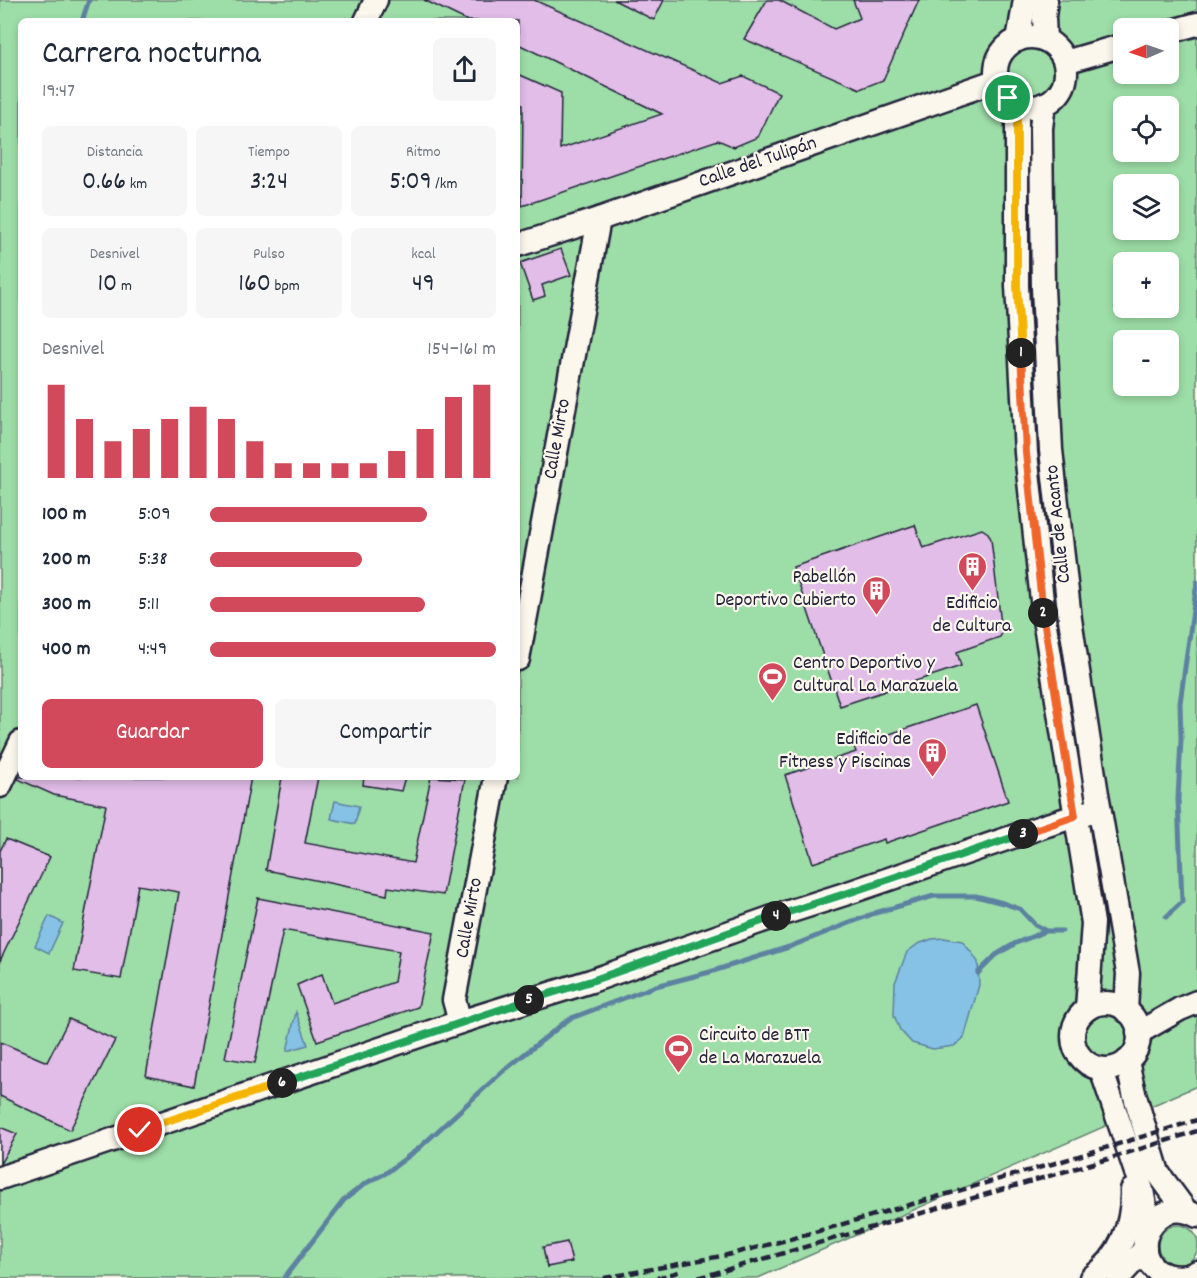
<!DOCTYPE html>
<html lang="es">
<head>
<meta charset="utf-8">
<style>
	:root { --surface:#fff; --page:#f6f6f7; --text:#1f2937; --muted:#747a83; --accent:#d1495b }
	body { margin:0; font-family:Dekko,sans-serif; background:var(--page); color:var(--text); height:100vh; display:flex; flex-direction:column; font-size:22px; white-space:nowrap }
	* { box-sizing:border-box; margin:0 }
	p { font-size:20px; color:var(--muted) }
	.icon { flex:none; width:33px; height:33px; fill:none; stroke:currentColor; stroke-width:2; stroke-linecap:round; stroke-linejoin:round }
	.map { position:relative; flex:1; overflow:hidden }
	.sheet { position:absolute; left:18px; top:18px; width:502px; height:762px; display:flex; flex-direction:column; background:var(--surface); border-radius:9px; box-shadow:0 3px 9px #0003 }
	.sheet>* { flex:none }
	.needle { width:39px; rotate:268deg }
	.fabs { position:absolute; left:1113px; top:18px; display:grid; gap:12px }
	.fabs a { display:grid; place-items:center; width:66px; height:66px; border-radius:9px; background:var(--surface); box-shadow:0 3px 9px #0003; font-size:30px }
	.pin { position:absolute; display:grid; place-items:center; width:51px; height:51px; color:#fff; margin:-26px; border:3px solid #fff; border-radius:50%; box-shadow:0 2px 6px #0007 }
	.km { position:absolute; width:30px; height:30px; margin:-15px; border-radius:50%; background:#222; color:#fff; font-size:16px; line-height:30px; text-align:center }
	.round { display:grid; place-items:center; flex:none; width:63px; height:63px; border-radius:9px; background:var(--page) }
	.head { display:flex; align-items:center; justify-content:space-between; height:102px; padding:0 24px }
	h1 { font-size:33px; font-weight:600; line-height:45px }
	.stats { display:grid; grid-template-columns:repeat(3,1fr); gap:9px; height:102px; padding:6px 24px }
	.stats div { display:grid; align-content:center; border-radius:9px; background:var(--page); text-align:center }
	.stats b { font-size:26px; font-weight:600 }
	.stats small { font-size:16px; font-weight:400 }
	.stats p { font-size:16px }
	.chart { height:168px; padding:12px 24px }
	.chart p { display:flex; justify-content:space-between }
	.chart svg { width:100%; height:108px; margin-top:6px; stroke:var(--accent); stroke-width:6 }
	.button { display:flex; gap:12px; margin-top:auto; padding:12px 24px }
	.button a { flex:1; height:69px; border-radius:9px; background:var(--accent); color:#fff; font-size:24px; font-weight:600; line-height:69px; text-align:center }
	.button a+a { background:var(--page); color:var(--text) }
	ul { padding:0 24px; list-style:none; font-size:20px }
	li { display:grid; grid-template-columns:96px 72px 1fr; align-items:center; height:45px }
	li i { height:15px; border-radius:8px; background:var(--accent) }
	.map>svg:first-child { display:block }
	.green { fill:#9ddda7; stroke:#608071; stroke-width:1.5; fill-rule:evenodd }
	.water { fill:#85c2e5; stroke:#5d82a1; stroke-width:1.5 }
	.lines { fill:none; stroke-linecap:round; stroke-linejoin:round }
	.stream { stroke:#5d82a1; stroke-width:5 }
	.building { fill:#e1bde8; stroke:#22223b; stroke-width:1.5 }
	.minor-casing { stroke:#22223b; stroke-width:27 }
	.minor { stroke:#fbf7ec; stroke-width:22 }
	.rail { stroke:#22223b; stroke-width:4.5; stroke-dasharray:9 4.5; stroke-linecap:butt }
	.split-1-casing { stroke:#fff; stroke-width:12 }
	.split-2-casing { stroke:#fff; stroke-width:12 }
	.split-3-casing { stroke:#fff; stroke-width:12 }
	.split-4-casing { stroke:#fff; stroke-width:12 }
	.split-5-casing { stroke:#fff; stroke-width:12 }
	.split-6-casing { stroke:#fff; stroke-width:12 }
	.split-7-casing { stroke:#fff; stroke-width:12 }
	.split-1 { stroke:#f5b400; stroke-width:8 }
	.split-2 { stroke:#f0652b; stroke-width:8 }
	.split-3 { stroke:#f0652b; stroke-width:8 }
	.split-4 { stroke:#22a559; stroke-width:8 }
	.split-5 { stroke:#22a559; stroke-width:8 }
	.split-6 { stroke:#22a559; stroke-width:8 }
	.split-7 { stroke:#f5b400; stroke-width:8 }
	.labels { text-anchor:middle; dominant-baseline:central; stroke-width:4.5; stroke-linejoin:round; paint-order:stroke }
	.street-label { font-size:20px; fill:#22223b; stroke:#fbf7ec }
	.poi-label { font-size:20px; fill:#22223b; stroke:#fbf7ec; text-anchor:end }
</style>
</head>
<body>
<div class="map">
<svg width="1197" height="1278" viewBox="0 0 1197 1278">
	<rect width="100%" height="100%" fill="#fbf7ec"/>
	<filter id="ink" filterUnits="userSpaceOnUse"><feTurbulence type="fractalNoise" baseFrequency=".0167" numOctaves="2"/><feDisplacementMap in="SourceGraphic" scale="12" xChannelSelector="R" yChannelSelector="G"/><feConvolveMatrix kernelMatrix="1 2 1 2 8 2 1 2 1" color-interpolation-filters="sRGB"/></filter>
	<g filter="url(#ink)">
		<!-- green -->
		<g class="green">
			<path d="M0,0h1197v1086l-439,192h-758zM21,21h497v756h-497zM1124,28h44v46h-44zM1124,106h44v46h-44zM1124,184h44v46h-44zM1124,262h44v46h-44zM1124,340h44v46h-44z"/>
			<circle cx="1178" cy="1245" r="20"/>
		</g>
		<!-- water -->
		<g class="water">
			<polygon points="335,801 359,806 355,824 331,819"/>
			<polygon points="49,916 63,923 49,953 35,946"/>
			<polygon points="944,938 962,941 972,953 978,962 979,985 964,1038 954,1046 933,1049 912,1043 900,1030 894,1015 895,983 907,952 918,944 932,939"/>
			<polygon points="296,1012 308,1045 287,1051"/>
		</g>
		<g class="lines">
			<!-- stream -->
			<g class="stream">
				<polyline points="82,21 89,0"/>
				<polyline points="1166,917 1182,902 1178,799 1181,739 1180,703 1197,582"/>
				<polyline points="978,973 996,955 1016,943 1046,931"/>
				<polyline points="284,1278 344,1200 366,1183 386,1173 418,1149 502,1072 569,1019 656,986 710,972 789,947 875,913 934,896 976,896 1003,903 1020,909 1035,925 1046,931 1062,931"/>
			</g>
		</g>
		<!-- building -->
		<g class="building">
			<polygon points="424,0 534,0 722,83 743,76 779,93 758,137 734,147 718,140 522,206 523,104 518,102 518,74 561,93 560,149 662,114 518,44 518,21 468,21"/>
			<polygon points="614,0 664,0 654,20"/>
			<polygon points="767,0 779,0 834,29 860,18 853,0 919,0 883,80 860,89 744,39"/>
			<polygon points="561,249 571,275 542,285 545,296 533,300 520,263"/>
			<polygon points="915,525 923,548 982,529 988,533 991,539 1002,633 1000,637 957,652 961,666 840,706 793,567"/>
			<polygon points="976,705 1008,801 885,843 884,839 813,863 785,775 856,752 854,746"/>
			<polygon points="19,777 251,777 194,1086 146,1076 179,892 138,885 121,979 74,971 106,805 54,795 18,779"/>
			<polygon points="282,777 318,777 305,843 413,863 431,777 465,779 443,895 388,887 387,895 266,870"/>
			<polygon points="364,777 405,777 401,791 363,785"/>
			<polygon points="6,839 50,857 0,961 0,851"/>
			<polygon points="258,898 434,932 418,1007 317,1041 297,985 322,974 332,1003 394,982 399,951 283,930 255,1063 225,1058"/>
			<polygon points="69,1019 115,1040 70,1130 0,1096 0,1042 47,1062"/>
			<polygon points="0,1127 17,1134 0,1164"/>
			<polygon points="567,1242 572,1262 547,1267 543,1247"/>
		</g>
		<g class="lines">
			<defs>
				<g id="minor">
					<polyline points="366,21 376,0"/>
					<polyline points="1168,32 1197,24"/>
					<circle cx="1031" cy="72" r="35"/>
					<polyline points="1018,40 1025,0"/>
					<polyline points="1045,40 1044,17 1046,0"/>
					<polyline points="1065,62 1124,45"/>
					<polyline points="1017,104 1017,286 1026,453 1044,619 1093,923 1087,1009"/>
					<polyline points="1044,104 1041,128 1043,288 1051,450 1070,619 1096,788 1128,973 1126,1011"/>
					<polyline points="518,245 599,219 998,80"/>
					<polyline points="518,659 599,219"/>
					<polyline points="0,786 21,742"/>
					<circle cx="1106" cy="1036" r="33"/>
					<polyline points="460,1022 454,1000 496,777"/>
					<polyline points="1138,1033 1180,1009 1197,1002"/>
					<polyline points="1127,1061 1134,1093 1158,1173 1186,1211"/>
					<polyline points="1101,1069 1142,1190 1149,1227"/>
					<polyline points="0,1178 460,1022 591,981 776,916 851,892 1047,825 1099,809"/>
					<path d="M1197,1216c-44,-25 -75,43 -31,59 11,3 21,3 31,-3"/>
					<path d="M1091,1278c29,-20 42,-53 41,-88"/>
					<polyline points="1118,1278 1145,1249"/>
				</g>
			</defs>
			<!-- minor casing -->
			<use href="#minor" class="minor-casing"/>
			<!-- minor -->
			<use href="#minor" class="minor"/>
			<!-- rail -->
			<g class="rail">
				<polyline points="604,1278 727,1255 787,1240 1059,1162 1197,1120"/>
				<polyline points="657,1278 682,1271"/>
				<polyline points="698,1278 1111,1158 1197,1131"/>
			</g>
		</g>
	</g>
	<g class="lines" filter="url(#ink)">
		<defs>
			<polyline id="split-1" points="1008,98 1017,104 1017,286 1021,353"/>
			<polyline id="split-2" points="1021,353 1026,453 1043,613"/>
			<polyline id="split-3" points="1023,834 1075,816 1043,613"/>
			<polyline id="split-4" points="776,916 851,892 1023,834"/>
			<polyline id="split-5" points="529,1000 591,981 776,916"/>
			<polyline id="split-6" points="282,1083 529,1000"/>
			<polyline id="split-7" points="140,1130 282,1083"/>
		</defs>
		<!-- split-1 casing -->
		<use href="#split-1" class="split-1-casing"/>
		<!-- split-2 casing -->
		<use href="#split-2" class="split-2-casing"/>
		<!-- split-3 casing -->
		<use href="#split-3" class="split-3-casing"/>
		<!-- split-4 casing -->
		<use href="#split-4" class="split-4-casing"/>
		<!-- split-5 casing -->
		<use href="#split-5" class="split-5-casing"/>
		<!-- split-6 casing -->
		<use href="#split-6" class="split-6-casing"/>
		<!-- split-7 casing -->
		<use href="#split-7" class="split-7-casing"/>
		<!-- split-1 -->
		<use href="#split-1" class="split-1"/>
		<!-- split-2 -->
		<use href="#split-2" class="split-2"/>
		<!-- split-3 -->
		<use href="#split-3" class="split-3"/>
		<!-- split-4 -->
		<use href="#split-4" class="split-4"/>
		<!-- split-5 -->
		<use href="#split-5" class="split-5"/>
		<!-- split-6 -->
		<use href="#split-6" class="split-6"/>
		<!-- split-7 -->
		<use href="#split-7" class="split-7"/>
	</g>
	<!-- icons -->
	<defs>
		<symbol id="building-pin" viewBox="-11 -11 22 30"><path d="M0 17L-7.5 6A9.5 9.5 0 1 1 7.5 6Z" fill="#d1495b" stroke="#fbf7ec"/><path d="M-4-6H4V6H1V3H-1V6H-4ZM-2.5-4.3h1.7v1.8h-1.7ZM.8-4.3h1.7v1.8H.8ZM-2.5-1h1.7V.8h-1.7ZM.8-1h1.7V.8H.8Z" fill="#fff"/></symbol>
		<symbol id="stadium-pin" viewBox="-11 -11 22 30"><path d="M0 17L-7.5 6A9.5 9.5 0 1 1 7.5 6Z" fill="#d1495b" stroke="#fbf7ec"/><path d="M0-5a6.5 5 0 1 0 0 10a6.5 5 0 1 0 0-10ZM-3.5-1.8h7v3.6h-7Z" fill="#fff"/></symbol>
	</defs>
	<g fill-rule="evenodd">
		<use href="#building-pin" x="956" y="550" width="33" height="45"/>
		<use href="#building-pin" x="860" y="574" width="33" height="45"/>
		<use href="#stadium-pin" x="756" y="660" width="33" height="45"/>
		<use href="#building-pin" x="916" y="736" width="33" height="45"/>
		<use href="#stadium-pin" x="662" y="1032" width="33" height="45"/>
	</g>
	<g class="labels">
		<!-- street labels -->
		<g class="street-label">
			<text transform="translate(758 163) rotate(-19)">Calle del Tulipán</text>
			<text transform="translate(558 439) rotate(-80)">Calle Mirto</text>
			<text transform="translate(1059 524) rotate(-96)">Calle de Acanto</text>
			<text transform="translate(470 918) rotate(-80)">Calle Mirto</text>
		</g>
		<!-- poi labels -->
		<g class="poi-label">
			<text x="856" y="578">Pabellón<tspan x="856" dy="23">Deportivo Cubierto</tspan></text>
			<text x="972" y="604" text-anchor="middle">Edificio<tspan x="972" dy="23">de Cultura</tspan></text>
			<text x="793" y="664" text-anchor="start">Centro Deportivo y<tspan x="793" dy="23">Cultural La Marazuela</tspan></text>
			<text x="911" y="740">Edificio de<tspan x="911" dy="23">Fitness y Piscinas</tspan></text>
			<text x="699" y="1036" text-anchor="start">Circuito de BTT<tspan x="699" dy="23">de La Marazuela</tspan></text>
		</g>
	</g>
</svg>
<div class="fabs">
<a><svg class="needle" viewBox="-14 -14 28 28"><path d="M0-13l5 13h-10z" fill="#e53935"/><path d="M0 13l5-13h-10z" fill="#747a83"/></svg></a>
<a><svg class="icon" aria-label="locate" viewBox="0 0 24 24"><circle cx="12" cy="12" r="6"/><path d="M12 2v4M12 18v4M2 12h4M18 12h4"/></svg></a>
<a><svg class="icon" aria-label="layers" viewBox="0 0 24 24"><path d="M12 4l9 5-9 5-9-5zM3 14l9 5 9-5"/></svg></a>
<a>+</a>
<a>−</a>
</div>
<div class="pin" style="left:1008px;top:98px;background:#1e9e55"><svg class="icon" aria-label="arrive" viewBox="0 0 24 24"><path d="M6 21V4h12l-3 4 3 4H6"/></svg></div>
<div class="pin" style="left:140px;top:1130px;background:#d93025"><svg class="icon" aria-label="check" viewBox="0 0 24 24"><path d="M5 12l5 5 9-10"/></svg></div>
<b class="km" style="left:1021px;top:353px">1</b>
<b class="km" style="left:1043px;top:613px">2</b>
<b class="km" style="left:1023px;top:834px">3</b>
<b class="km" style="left:776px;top:916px">4</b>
<b class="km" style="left:529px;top:1000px">5</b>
<b class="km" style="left:282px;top:1083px">6</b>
<section class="sheet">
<div class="head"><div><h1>Carrera nocturna</h1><p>19:47</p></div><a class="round"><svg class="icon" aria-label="share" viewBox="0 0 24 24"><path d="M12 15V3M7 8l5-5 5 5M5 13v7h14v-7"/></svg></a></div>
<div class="stats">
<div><p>Distancia</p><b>0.66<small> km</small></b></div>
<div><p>Tiempo</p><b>3:24</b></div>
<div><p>Ritmo</p><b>5:09<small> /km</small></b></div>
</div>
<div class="stats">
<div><p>Desnivel</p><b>10<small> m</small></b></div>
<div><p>Pulso</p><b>160<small> bpm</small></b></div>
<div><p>kcal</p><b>49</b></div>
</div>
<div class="chart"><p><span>Desnivel</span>154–161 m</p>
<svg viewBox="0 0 160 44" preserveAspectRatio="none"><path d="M5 44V6M15 44V20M25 44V29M35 44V24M45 44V20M55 44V15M65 44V20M75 44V29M85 44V38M95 44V38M105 44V38M115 44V38M125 44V33M135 44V24M145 44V11M155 44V6"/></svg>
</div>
<ul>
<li><b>100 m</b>5:09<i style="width:76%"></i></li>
<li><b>200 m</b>5:38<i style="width:53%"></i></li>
<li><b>300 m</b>5:11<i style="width:75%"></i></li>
<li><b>400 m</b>4:49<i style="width:100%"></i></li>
</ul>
<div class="button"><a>Guardar</a><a>Compartir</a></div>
</section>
</div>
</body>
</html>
